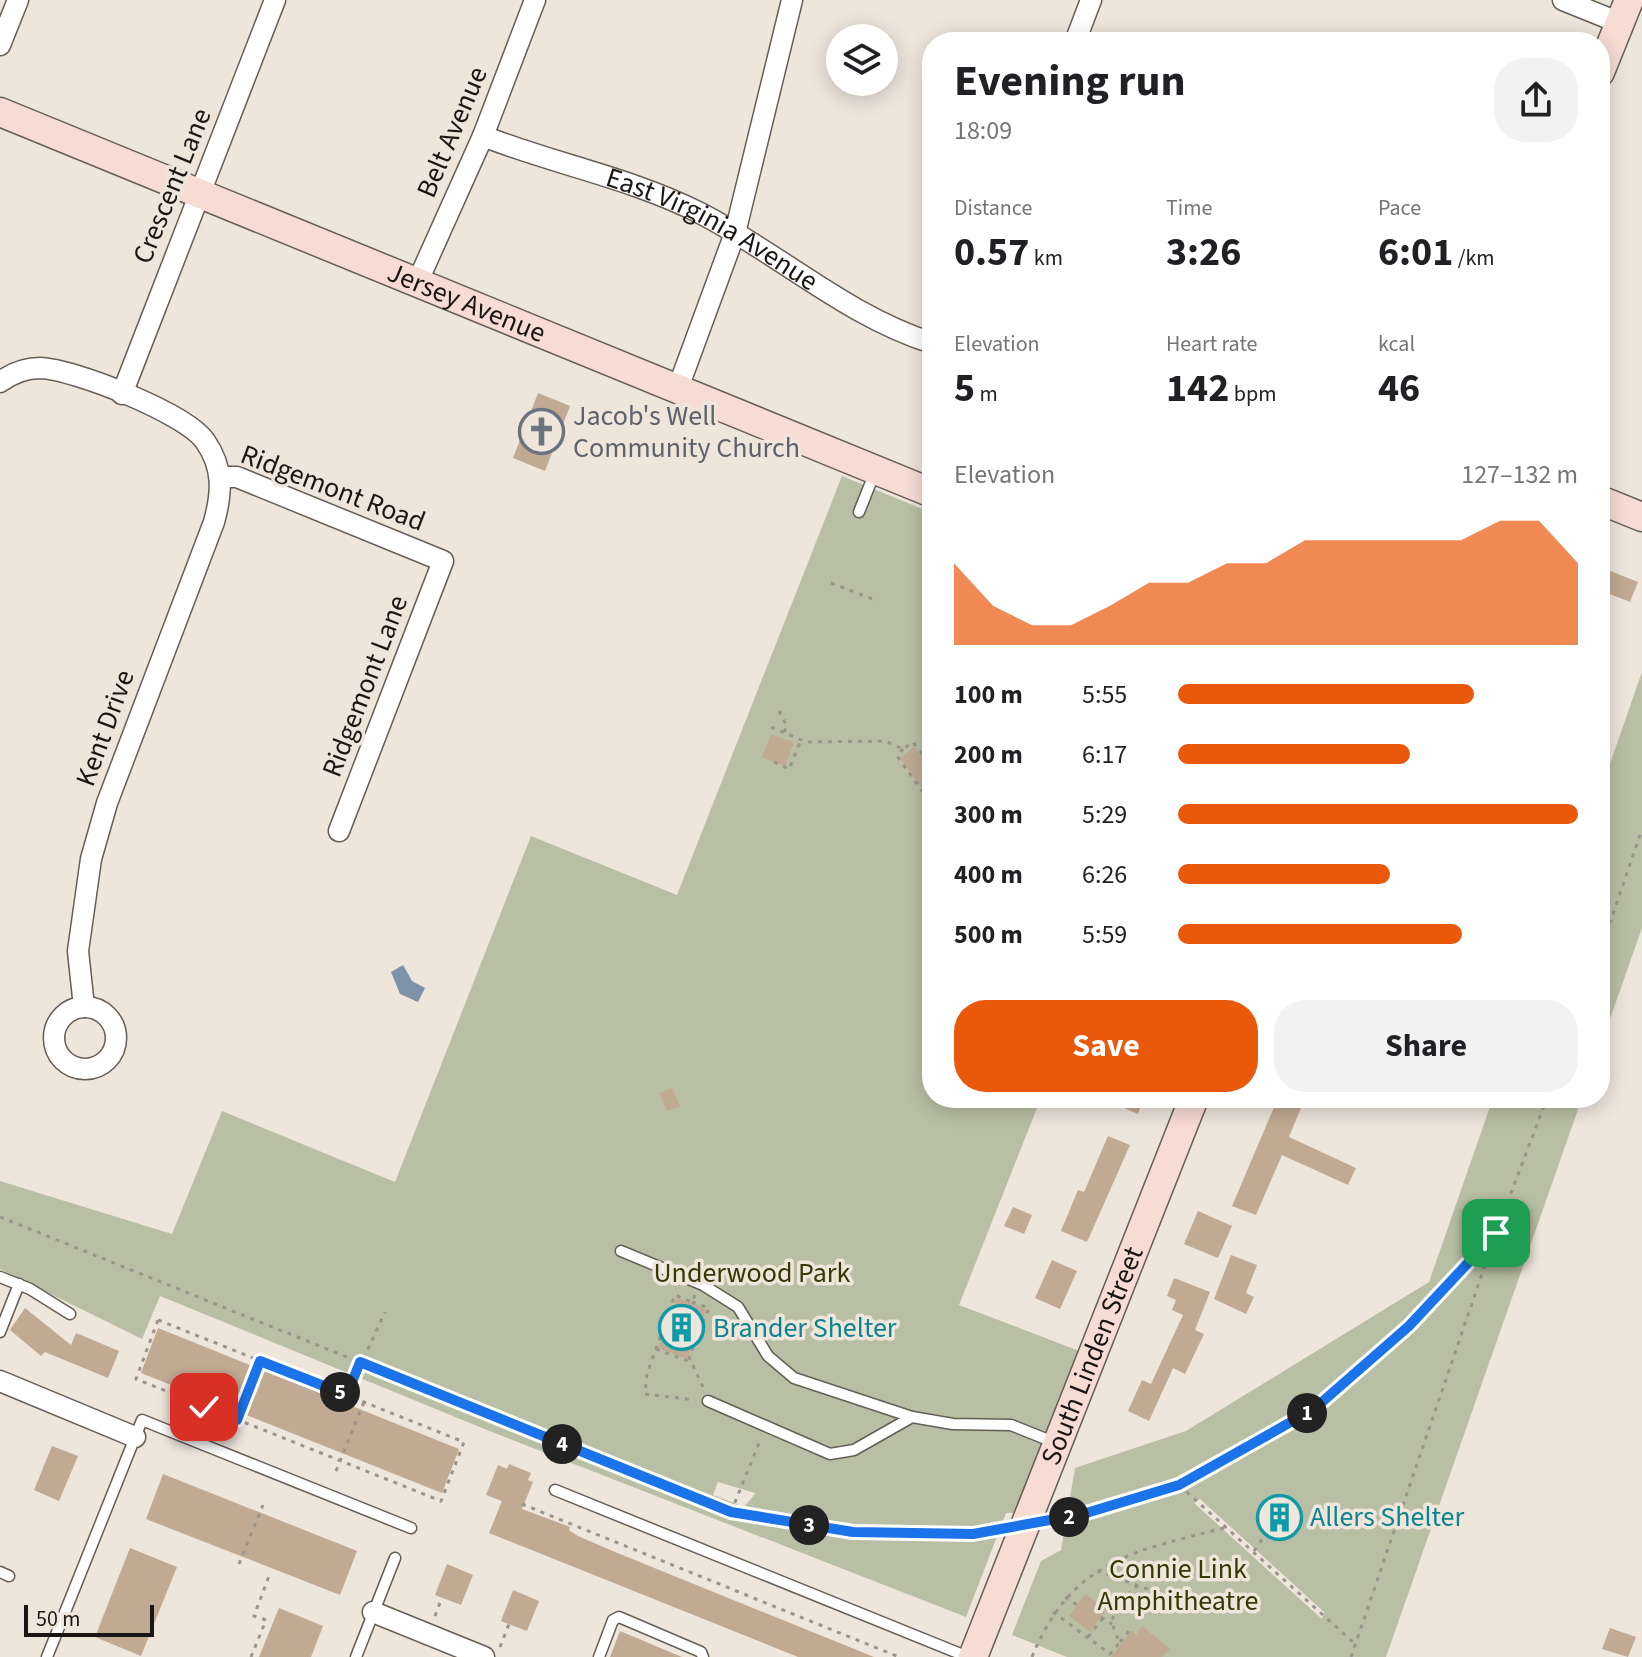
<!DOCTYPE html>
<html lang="en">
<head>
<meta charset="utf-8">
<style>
	:root { --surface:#fff; --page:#f2f2f2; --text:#202124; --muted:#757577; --accent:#ea580c }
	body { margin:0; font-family:"Source Sans 3",sans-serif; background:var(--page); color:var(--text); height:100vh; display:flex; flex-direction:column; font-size:30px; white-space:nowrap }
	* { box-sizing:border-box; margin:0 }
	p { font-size:26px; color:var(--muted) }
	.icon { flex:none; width:44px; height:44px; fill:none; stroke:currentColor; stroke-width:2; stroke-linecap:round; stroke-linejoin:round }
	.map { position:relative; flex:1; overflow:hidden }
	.drawer { position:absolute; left:922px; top:32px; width:688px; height:1076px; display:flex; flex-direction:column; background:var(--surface); border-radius:32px; box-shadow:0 4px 20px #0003 }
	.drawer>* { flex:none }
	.buttons { position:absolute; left:826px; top:24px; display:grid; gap:16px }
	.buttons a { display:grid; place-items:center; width:72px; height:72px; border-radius:50%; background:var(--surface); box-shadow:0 4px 20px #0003; font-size:40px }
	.scale { position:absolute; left:24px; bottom:20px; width:130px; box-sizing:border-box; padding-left:8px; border:4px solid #191613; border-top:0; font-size:22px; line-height:28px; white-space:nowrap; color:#191613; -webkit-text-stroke:6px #eee5db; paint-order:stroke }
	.pin { position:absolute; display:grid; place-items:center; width:68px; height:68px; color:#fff; margin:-34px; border-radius:16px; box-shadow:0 4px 12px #0006 }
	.km { position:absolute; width:40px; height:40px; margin:-20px; border-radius:50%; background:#222; color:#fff; font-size:22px; line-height:40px; text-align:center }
	.round { display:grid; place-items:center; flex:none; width:84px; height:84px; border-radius:32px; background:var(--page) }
	.overview { display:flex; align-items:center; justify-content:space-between; height:136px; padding:0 32px }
	h1 { font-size:44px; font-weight:700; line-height:60px }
	.stats { display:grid; grid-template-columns:repeat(3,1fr); gap:12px; height:136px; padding:8px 32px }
	.stats div { display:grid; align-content:center }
	.stats b { font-size:40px; font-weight:700 }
	.stats small { font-size:22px; font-weight:400 }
	.stats p { font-size:22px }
	.chart { height:224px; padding:16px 32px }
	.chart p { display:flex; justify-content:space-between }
	.chart svg { width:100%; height:144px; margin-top:8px; fill:var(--accent); opacity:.7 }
	.cta { display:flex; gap:16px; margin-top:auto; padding:16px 32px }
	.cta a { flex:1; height:92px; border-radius:32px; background:var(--accent); color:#fff; font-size:32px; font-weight:700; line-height:92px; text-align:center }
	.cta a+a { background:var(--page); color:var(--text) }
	ul { padding:0 32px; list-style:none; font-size:26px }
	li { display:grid; grid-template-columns:128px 96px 1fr; align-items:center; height:60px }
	li i { height:20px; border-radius:10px; background:var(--accent) }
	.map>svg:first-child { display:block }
	.green { fill:#b9bfa4; fill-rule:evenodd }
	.water { fill:#7e92a9 }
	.building { fill:#c0aa93 }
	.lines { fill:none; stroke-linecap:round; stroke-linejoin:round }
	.lane-casing { stroke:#655e55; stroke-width:13 }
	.street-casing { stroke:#655e55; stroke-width:23 }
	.secondary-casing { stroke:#655e55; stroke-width:31 }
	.path { stroke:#9a948c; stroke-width:3; stroke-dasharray:4 6; stroke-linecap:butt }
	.lane { stroke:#fff; stroke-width:10 }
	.street { stroke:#fff; stroke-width:20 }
	.secondary { stroke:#f7dcd4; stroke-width:28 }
	.path-bridge { stroke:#9a948c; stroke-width:3; stroke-dasharray:4 6; stroke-linecap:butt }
	.route-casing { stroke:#fff; stroke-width:16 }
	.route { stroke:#1a73e8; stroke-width:10 }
	.labels { text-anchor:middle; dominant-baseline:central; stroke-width:7; stroke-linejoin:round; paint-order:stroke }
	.street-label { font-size:28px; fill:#191613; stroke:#eee5db }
	.worship-label { font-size:28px; fill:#5b616d; stroke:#eee5db; text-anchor:start }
	.park-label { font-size:28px; fill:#343a06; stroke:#eee5db }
	.culture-label { font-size:28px; fill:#0d838f; stroke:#eee5db; text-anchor:start }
</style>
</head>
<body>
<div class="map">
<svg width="1642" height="1657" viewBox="0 0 1642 1657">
	<rect width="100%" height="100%" fill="#eee5db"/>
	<!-- green -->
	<g class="green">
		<path d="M842,476l90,37v585h109l-82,207 123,47 -67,161h-9l-40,104 -479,-187 -327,-134 -18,43 -142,-70v-88l172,53 50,-123 173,71 136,-346 146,59zM718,1482l37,11v1l-11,13 -31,-12z"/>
		<polygon points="1642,672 1642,928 1600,1047 1600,792"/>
		<path d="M1493,1098h89l-196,559h-319l-55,-22 29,-74 20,-11 14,-82 111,-37 243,-149zM1200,1499l124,113 -2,7 -128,-116z"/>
	</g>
	<!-- water -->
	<polygon class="water" points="403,965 412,981 425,988 418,1002 400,994 391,972"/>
	<!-- building -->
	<g class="building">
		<polygon points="538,393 570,406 545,471 513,458"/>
		<polygon points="1600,567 1638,582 1630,602 1600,590"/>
		<polygon points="771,734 794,743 785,766 762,757"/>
		<polygon points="914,747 932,773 932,781 922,789 900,758"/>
		<polygon points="672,1088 680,1106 667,1111 659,1093"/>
		<polygon points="1101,1098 1144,1098 1138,1114"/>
		<polygon points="1278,1098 1305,1098 1289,1137 1356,1168 1348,1185 1282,1155 1256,1215 1232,1206"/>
		<polygon points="1108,1136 1130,1145 1087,1242 1061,1231 1078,1190 1084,1192"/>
		<polygon points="1013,1207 1032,1215 1024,1234 1004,1226"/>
		<polygon points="1198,1211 1232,1226 1218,1258 1184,1244"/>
		<polygon points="1231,1255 1257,1265 1246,1293 1254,1297 1246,1314 1214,1299"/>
		<polygon points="1052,1260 1077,1271 1060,1309 1035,1298"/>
		<polygon points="1174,1278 1210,1292 1195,1330 1204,1334 1185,1374 1173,1368 1149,1421 1128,1411 1142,1380 1151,1384 1183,1315 1172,1310 1176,1300 1167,1296"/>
		<polygon points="677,1298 706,1309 687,1359 658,1348"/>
		<polygon points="25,1308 71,1345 76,1333 119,1351 108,1378 45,1352 41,1356 10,1330"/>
		<polygon points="158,1328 459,1449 442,1493 141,1373"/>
		<polygon points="52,1446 78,1456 59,1501 34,1490"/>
		<polygon points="509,1464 531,1473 528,1480 533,1482 522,1509 570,1527 569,1530 578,1536 615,1552 874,1657 798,1657 489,1533 502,1501 486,1495 498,1465 507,1469"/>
		<polygon points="163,1474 357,1551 340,1595 146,1519"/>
		<polygon points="1276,1507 1290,1518 1282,1528 1268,1517"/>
		<polygon points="130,1548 177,1567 141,1656 95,1637"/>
		<polygon points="447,1564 473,1575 461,1605 435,1595"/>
		<polygon points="513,1590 539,1601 527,1631 501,1621"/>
		<polygon points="1085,1594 1106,1610 1090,1632 1069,1616"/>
		<polygon points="279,1608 323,1626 311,1657 259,1657"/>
		<polygon points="1142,1626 1170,1649 1162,1657 1111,1657 1132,1630 1136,1635"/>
		<polygon points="1610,1628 1636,1637 1628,1657 1602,1649"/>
		<polygon points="620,1631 682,1657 610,1657"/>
	</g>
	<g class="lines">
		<defs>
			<g id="lane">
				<polyline points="859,512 875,472"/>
				<polyline points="621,1251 703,1285 738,1307 768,1356 794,1378 912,1417 953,1424 1011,1425 1056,1443"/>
				<polyline points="0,1277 30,1289 70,1314"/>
				<polyline points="0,1332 19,1284"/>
				<polyline points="708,1401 830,1454 854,1450 912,1417"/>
				<polyline points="555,1490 968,1657"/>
				<polyline points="0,1572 9,1576"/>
				<polyline points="47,1657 142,1420 411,1528"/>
				<polyline points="356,1657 395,1558"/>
				<polyline points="599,1657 613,1620 619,1617 701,1652 703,1657"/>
			</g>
			<g id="street">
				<polyline points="1563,0 1620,23"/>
				<polyline points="1075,42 1091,0"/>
				<polyline points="0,45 18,0"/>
				<path id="s1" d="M483,136c71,28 148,42 217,77 80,41 145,102 232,130"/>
				<polyline points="417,283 483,136 535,0"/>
				<path d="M0,382c11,-8 26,-14 40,-14 34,1 147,46 165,73 19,27 17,52 9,81l-107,281 -16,56 -13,92 6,56"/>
				<polyline points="678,388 735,233 792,0"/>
				<polyline points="122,394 275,0"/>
				<polyline points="220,477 237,477 443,561 339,831"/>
				<circle cx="85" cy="1038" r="31"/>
				<polyline points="0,1381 135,1437"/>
				<polyline points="373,1612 484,1657"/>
			</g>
			<g id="secondary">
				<polyline points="1600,72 1629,0"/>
				<path id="s2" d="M0,112l932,381"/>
				<polyline points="1600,500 1642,517"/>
				<path id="s3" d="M973,1657l221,-559"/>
			</g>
		</defs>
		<!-- lane casing -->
		<use href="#lane" class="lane-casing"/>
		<!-- street casing -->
		<use href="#street" class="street-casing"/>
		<!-- secondary casing -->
		<use href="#secondary" class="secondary-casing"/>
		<!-- path -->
		<g class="path">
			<polyline points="831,583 878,601"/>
			<polyline points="779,711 787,726 784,732"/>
			<polyline points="771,727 806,742 885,741 903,749 913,742 932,768"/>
			<polyline points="903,749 897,756 922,791 932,783"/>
			<polyline points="774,762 789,769 801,740"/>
			<polyline points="1600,952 1642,829"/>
			<polyline points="0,1217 731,1512 853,1532 973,1534"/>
			<polyline points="695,1295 692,1302 675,1295 647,1374 645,1394 695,1400"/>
			<polyline points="692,1302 709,1308 689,1357 703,1387"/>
			<polygon points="158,1320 464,1442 441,1501 136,1379"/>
			<polyline points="656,1349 688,1361 689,1357"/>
			<polyline points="347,1395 385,1312"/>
			<polyline points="237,1420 260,1361"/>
			<polyline points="336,1471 364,1402"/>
			<polyline points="1179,1485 1354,1643"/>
			<polyline points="522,1504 899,1657"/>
			<polyline points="731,1512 761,1438"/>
			<polyline points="1083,1514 1179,1485 1314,1409 1409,1326 1492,1236"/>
			<polyline points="1254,1551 1271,1526"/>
			<polyline points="239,1564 263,1505"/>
			<polyline points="1097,1571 1153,1591 1166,1603"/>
			<polyline points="1065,1597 1077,1605"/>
			<path d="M1053,1612l57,42 10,-12c-16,-27 -3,-38 17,-56"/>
			<polyline points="435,1616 442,1597"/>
			<polyline points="1101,1617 1112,1624"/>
			<polyline points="1088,1637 1103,1618"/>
			<polyline points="1120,1642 1132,1627"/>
			<polyline points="500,1647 509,1624"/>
			<polyline points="251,1657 266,1620 254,1616 269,1576"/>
			<path d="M1032,1657c40,-98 103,-106 196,-130"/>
			<polyline points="1351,1657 1496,1233 1547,1098"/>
		</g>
		<!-- lane -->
		<use href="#lane" class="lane"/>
		<!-- street -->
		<use href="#street" class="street"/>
		<!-- secondary -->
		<use href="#secondary" class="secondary"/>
		<!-- path-bridge -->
		<polyline class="path-bridge" points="973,1534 1083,1514"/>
	</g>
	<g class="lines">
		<defs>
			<polyline id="route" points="204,1407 237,1420 260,1361 347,1395 360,1362 731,1512 853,1532 973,1534 1083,1514 1179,1485 1314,1409 1409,1326 1496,1233"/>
		</defs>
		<!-- route casing -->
		<use href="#route" class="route-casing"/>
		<!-- route -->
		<use href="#route" class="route"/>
	</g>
	<!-- icons -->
	<defs>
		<symbol id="church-ring" viewBox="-11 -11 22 22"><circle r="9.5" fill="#eee5db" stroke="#6b7280" stroke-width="1.5"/><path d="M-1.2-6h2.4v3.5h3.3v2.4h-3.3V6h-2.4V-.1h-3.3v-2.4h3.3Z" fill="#6b7280"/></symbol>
		<symbol id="building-ring" viewBox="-11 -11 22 22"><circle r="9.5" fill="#eee5db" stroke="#0f9aa8" stroke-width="1.5"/><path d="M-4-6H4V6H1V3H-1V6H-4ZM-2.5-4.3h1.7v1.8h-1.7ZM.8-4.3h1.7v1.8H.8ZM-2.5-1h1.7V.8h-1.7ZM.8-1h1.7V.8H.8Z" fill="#0f9aa8"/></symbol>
	</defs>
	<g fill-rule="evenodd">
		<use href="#church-ring" x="516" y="406" width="51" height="51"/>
		<use href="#building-ring" x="656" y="1302" width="51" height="51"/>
		<use href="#building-ring" x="1254" y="1492" width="51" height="51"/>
	</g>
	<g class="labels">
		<!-- street labels -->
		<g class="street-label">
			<text transform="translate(452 132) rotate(-67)">Belt Avenue</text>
			<text transform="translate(172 186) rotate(-68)">Crescent Lane</text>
			<text stroke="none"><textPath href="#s1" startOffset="248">East Virginia Avenue</textPath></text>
			<text stroke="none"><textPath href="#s2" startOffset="504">Jersey Avenue</textPath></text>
			<text transform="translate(333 488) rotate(21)">Ridgemont Road</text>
			<text transform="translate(365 686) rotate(-69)">Ridgemont Lane</text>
			<text transform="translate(105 728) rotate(-70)">Kent Drive</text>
			<text stroke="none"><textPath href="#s3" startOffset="324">South Linden Street</textPath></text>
		</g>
		<!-- worship labels -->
		<g class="worship-label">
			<text x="573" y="416">Jacob's Well<tspan x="573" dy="32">Community Church</tspan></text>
		</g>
		<!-- park labels -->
		<g class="park-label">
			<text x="752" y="1273">Underwood Park</text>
			<text x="1178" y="1569">Connie Link<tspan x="1178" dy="32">Amphitheatre</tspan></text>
		</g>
		<!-- culture labels -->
		<g class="culture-label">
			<text x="713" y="1328">Brander Shelter</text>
			<text x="1310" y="1517">Allers Shelter</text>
		</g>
	</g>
</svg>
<div class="buttons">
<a><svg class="icon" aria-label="layers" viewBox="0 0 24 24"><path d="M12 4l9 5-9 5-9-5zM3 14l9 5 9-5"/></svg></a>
</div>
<div class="scale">50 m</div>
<div class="pin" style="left:1496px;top:1233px;background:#1e9e55"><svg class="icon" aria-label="arrive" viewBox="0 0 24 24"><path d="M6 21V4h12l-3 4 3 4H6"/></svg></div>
<div class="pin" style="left:204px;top:1407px;background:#d93025"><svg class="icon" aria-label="check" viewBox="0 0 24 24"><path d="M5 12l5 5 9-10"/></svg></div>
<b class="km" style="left:1307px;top:1413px">1</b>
<b class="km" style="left:1069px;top:1517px">2</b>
<b class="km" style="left:809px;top:1525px">3</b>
<b class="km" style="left:562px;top:1444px">4</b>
<b class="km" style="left:340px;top:1392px">5</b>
<section class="drawer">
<div class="overview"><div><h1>Evening run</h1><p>18:09</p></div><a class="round"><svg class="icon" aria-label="share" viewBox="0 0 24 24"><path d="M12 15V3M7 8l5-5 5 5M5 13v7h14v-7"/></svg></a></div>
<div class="stats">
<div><p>Distance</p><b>0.57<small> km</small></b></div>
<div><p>Time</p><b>3:26</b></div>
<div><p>Pace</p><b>6:01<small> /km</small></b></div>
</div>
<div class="stats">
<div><p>Elevation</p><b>5<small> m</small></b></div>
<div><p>Heart rate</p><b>142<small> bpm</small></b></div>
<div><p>kcal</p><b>46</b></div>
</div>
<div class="chart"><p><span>Elevation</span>127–132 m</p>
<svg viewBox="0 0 160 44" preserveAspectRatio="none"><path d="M0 44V19L10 32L20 38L30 38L40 32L50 25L60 25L70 19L80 19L90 12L100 12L110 12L120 12L130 12L140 6L150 6L160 19V44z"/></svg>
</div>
<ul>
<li><b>100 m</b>5:55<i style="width:74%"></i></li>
<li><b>200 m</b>6:17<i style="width:58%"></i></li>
<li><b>300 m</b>5:29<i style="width:100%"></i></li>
<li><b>400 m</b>6:26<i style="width:53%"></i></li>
<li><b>500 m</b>5:59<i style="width:71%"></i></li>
</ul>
<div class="cta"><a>Save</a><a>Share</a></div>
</section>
</div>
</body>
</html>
